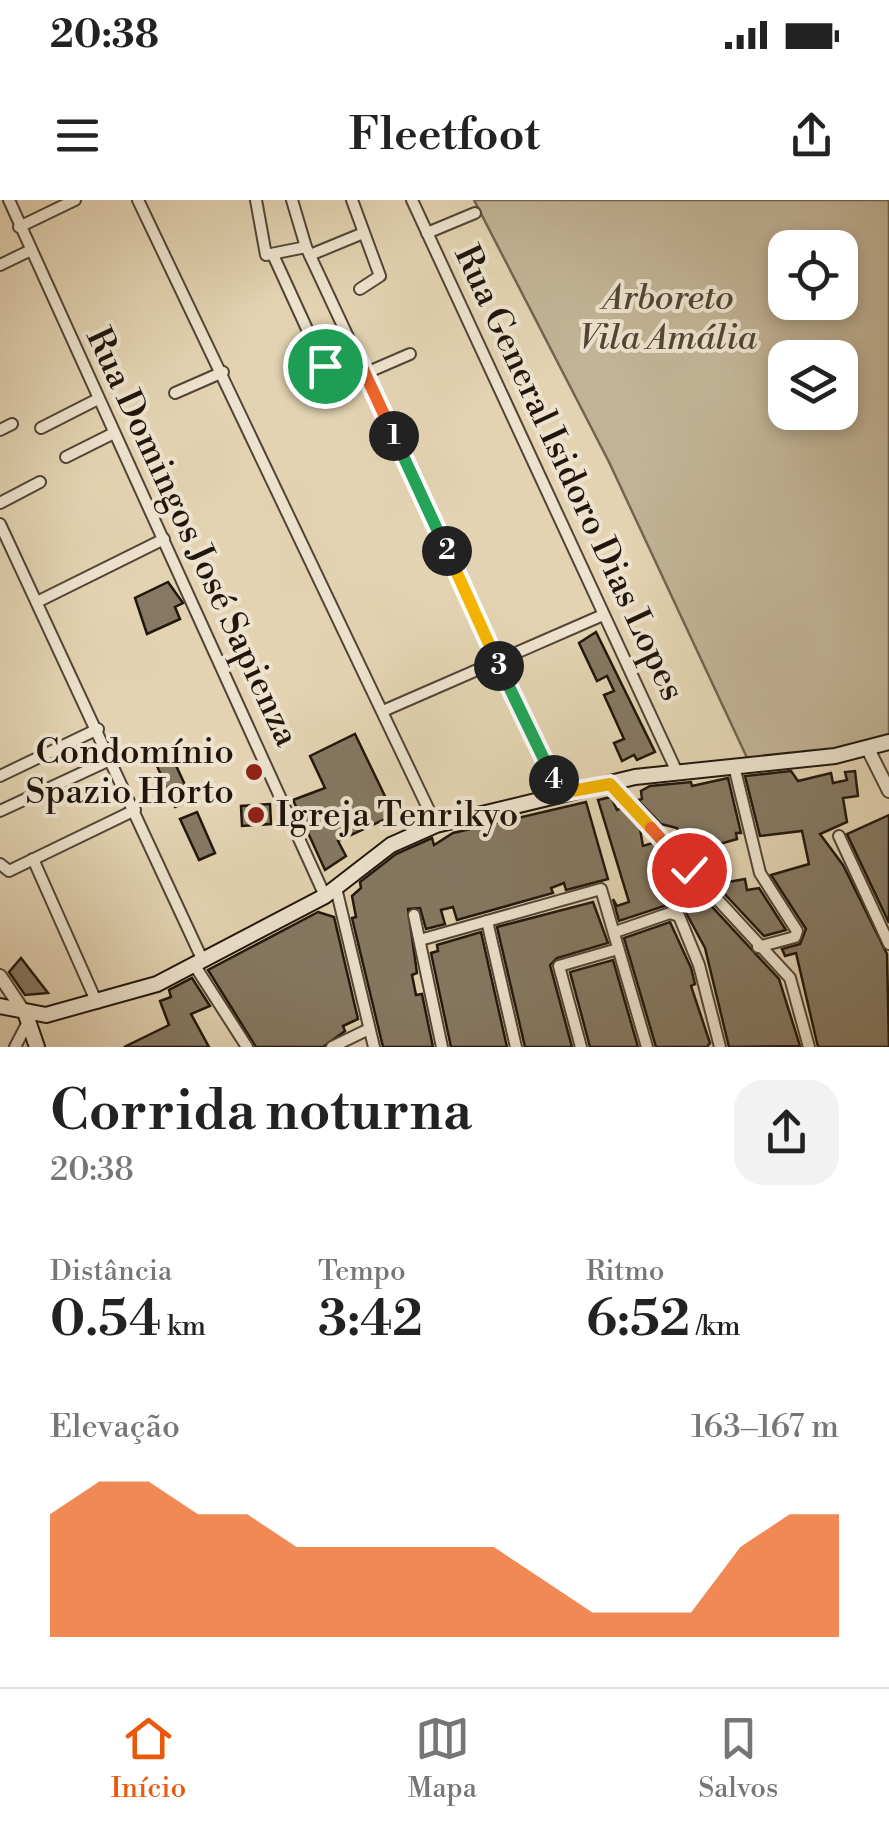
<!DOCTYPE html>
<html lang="pt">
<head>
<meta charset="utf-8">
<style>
	:root { --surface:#fff; --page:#f2f2f2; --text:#222; --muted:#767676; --line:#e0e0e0; --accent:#ea580c }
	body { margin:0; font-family:"Libre Bodoni",serif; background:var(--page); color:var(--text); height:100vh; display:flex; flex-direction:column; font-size:38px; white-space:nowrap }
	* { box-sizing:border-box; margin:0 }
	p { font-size:32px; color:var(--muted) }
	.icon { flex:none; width:55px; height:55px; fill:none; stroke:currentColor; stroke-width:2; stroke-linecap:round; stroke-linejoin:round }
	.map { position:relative; height:847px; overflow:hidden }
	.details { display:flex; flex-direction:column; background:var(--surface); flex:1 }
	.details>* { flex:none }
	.controls { position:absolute; left:768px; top:30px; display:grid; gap:20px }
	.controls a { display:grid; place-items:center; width:90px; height:90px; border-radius:20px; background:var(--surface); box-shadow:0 5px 15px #0003; font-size:50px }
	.pin { position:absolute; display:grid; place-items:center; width:85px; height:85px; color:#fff; margin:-42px; border:5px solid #fff; border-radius:50%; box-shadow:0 2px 10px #0007 }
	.km { position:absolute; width:50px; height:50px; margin:-25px; border-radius:50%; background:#222; color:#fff; font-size:28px; line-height:50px; text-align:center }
	.round { display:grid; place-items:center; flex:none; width:105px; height:105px; border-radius:30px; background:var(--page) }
	.headline { display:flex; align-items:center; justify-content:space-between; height:170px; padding:0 50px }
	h1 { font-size:55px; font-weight:600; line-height:75px }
	.stats { display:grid; grid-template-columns:repeat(3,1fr); gap:15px; height:170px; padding:10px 50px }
	.stats div { display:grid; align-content:center }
	.stats b { font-size:50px; font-weight:600 }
	.stats small { font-size:28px; font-weight:400 }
	.stats p { font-size:28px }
	.chart { height:280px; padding:20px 50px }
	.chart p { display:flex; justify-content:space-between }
	.chart svg { width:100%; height:180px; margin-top:10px; fill:var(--accent); opacity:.7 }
	.status { display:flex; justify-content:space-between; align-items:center; height:70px; padding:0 50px; background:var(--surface); direction:ltr }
	.status svg { height:28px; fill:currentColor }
	header { display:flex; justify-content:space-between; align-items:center; height:130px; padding:0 50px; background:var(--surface); font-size:45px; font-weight:600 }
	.dock { display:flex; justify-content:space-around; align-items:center; height:140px; border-top:2px solid var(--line); background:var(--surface); font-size:28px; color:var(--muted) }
	.dock a { display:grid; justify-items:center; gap:5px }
	.dock .active { color:var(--accent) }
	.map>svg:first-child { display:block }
	.green { fill:#c2b396; stroke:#726451; stroke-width:2.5; fill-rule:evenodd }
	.building { fill:#867862; stroke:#21160c; stroke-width:2.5 }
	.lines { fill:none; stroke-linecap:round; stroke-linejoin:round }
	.minor-casing { stroke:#524536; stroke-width:14 }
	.tertiary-casing { stroke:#524536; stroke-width:16 }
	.secondary-casing { stroke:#21160c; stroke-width:18 }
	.minor { stroke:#ede2cd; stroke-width:10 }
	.tertiary { stroke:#ede2cd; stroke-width:12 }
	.secondary { stroke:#ede2cd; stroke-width:14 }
	.split-1-casing { stroke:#fff; stroke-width:20 }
	.split-2-casing { stroke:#fff; stroke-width:20 }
	.split-3-casing { stroke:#fff; stroke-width:20 }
	.split-4-casing { stroke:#fff; stroke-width:20 }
	.split-5-casing { stroke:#fff; stroke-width:20 }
	.split-6-casing { stroke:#fff; stroke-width:20 }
	.split-1 { stroke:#f0652b; stroke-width:12 }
	.split-2 { stroke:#22a559; stroke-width:12 }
	.split-3 { stroke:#f5b400; stroke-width:12 }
	.split-4 { stroke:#22a559; stroke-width:12 }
	.split-5 { stroke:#f5b400; stroke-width:12 }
	.split-6 { stroke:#f0652b; stroke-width:12 }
	.poi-dot { fill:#8f2418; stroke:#ede2cd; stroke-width:4 }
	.labels { text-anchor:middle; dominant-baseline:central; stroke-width:8; stroke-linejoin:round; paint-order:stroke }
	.park-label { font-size:35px; font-style:italic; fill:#514535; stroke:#ede2cd }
	.street-label { font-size:35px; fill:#21160c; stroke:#ede2cd }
	.poi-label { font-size:35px; fill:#21160c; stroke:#ede2cd; text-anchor:end }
</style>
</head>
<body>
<div class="status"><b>20:38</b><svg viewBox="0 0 49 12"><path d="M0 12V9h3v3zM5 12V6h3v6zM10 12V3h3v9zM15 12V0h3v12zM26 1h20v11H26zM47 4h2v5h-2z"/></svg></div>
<header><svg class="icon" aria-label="menu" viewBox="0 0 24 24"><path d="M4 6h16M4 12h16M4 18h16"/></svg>Fleetfoot<svg class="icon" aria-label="share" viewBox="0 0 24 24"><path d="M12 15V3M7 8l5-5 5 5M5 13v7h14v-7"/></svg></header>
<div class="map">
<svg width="889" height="847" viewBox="0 0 889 847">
	<rect width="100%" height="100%" fill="#e3d3b2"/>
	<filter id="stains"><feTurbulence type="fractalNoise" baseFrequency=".002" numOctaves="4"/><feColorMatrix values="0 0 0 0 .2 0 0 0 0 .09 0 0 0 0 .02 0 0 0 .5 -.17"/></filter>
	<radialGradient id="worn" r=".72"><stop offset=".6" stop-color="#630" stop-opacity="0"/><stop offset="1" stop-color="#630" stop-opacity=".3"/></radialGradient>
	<!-- green -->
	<path class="green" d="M474,0h415v536l-23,10 -117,16 -140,-300zM785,48h55v54h-55zM785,158h55v54h-55z"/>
	<!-- building -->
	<g class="building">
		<polygon points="168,382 183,403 175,407 180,419 147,434 135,398"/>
		<polygon points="596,432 655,552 637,560 634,555 622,561 614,543 624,539 604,495 614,491 607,476 597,481 579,443"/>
		<polygon points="355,534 394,615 338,641 346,656 325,670 293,600 325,588 310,556"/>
		<polygon points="173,559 192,600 175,607 157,566"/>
		<polygon points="791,571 798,581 831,573 833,583 847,580 845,572 855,571 858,596 843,598 847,622 820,634 843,665 887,754 889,847 818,847 796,753 785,756 782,749 800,744 806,729 771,675 809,664 802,631 760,636 745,576"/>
		<polygon points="728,578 741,633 736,633 737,639 716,645 691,650 690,644 681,645 677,628 661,624 638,600 642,599 641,591 650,586 691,582 692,586"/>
		<polygon points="611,597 617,610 621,608 640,629 643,646 653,643 779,779 800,846 729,847 705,748 684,709 667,705 619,721 613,699 617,706 629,702 598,600"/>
		<polygon points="586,602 608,679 566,690 564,683 551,688 553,693 457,720 453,707 441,710 445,724 426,729 420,708 408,709 417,773 412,775 416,795 422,794 433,847 383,847 352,718 356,717 352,696 361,688 360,682 396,654 432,638 434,645 453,633"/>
		<polygon points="270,604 271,624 242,626 241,606"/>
		<polygon points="197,612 215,653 199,660 180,619"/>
		<polygon points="889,615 889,723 847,634"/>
		<polygon points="745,679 747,690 759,688 786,730 764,736 720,689 722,683"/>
		<polygon points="593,702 608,743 557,758 550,765 572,847 525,847 497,727"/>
		<polygon points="318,712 334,717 358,819 343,826 345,831 323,847 256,847 208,770"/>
		<polygon points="670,722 691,768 695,784 691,786 710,843 707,847 656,847 624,738"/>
		<polygon points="481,732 507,847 451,847 431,753 438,751 437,745"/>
		<polygon points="21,758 48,793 25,795 9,772"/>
		<polygon points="613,760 638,847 590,847 570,772"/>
		<polygon points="192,778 210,806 191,814 209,847 124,847 169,825 160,801 171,797 169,790"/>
	</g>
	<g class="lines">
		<defs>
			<g id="minor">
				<polyline points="9,0 325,696"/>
				<polyline points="138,0 436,625"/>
				<polyline points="256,0 266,55 306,47"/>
				<polyline points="292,0 306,47 561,593"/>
				<polyline points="352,0 380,76 360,89"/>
				<polyline points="412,0 676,570"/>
				<polyline points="19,27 75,0"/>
				<polyline points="427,33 475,13"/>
				<polyline points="310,55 361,34"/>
				<polyline points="274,57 323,164 355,152"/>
				<polyline points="0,65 29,51"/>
				<polyline points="366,173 410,154"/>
				<polyline points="175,193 223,172"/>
				<polyline points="41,228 98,199"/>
				<polyline points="0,230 12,224"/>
				<polyline points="66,257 114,233"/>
				<polyline points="0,303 40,282"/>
				<polyline points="0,324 203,761"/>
				<polyline points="37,402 164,339"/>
				<polyline points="383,511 603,415"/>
				<polyline points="734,566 760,673 797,731 795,737 758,747"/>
				<polyline points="0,576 98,529"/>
				<polyline points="611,584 790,778 809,847"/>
				<polyline points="0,611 112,559"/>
				<polyline points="839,636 889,744"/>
				<polyline points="33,659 97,803"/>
				<polyline points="0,664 9,671 135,610"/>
				<polyline points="336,688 374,847"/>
				<polyline points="414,715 442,847"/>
				<polyline points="487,721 516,847"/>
				<polyline points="615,732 670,713 679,716 699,765 720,847"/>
				<polyline points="420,740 601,689 647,847"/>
				<polyline points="195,766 247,847"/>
				<polyline points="15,847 28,822"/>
				<polyline points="332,847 369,829"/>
				<polyline points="581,847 559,766 618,749"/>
			</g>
			<g id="tertiary">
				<polyline points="868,549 889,591"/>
				<polyline points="0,776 26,815"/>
			</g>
			<g id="secondary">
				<polyline points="0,806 46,815 157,784 325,696 391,645 436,625 635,577 835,556 889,542"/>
				<polyline points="26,815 37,847"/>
			</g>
		</defs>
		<!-- minor casing -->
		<use href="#minor" class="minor-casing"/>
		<!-- tertiary casing -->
		<use href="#tertiary" class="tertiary-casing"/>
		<!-- secondary casing -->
		<use href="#secondary" class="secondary-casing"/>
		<!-- minor -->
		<use href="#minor" class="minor"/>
		<!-- tertiary -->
		<use href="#tertiary" class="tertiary"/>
		<!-- secondary -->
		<use href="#secondary" class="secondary"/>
	</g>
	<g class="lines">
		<defs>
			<polyline id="split-1" points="325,166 355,152 394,236"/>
			<polyline id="split-2" points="394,236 447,351"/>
			<polyline id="split-3" points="447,351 499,466"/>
			<polyline id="split-4" points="499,466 554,580"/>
			<polyline id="split-5" points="554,580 561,593 610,584 651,628"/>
			<polyline id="split-6" points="651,628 689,670"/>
		</defs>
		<!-- split-1 casing -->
		<use href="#split-1" class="split-1-casing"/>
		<!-- split-2 casing -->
		<use href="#split-2" class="split-2-casing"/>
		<!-- split-3 casing -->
		<use href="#split-3" class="split-3-casing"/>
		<!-- split-4 casing -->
		<use href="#split-4" class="split-4-casing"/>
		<!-- split-5 casing -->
		<use href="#split-5" class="split-5-casing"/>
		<!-- split-6 casing -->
		<use href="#split-6" class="split-6-casing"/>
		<!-- split-1 -->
		<use href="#split-1" class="split-1"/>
		<!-- split-2 -->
		<use href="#split-2" class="split-2"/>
		<!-- split-3 -->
		<use href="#split-3" class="split-3"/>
		<!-- split-4 -->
		<use href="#split-4" class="split-4"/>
		<!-- split-5 -->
		<use href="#split-5" class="split-5"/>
		<!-- split-6 -->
		<use href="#split-6" class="split-6"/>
	</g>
	<!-- markers -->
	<g class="poi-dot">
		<circle cx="254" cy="572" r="10"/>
		<circle cx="256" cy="615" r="10"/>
	</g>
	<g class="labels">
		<!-- park labels -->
		<g class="park-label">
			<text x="668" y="98">Arboreto<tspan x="668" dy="40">Vila Amália</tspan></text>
		</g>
		<!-- street labels -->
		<g class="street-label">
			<text transform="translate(569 273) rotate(65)">Rua General Isidoro Dias Lopes</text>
			<text transform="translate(192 337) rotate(65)">Rua Domingos José Sapienza</text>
		</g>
		<!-- poi labels -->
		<g class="poi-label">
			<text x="234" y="552">Condomínio<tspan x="234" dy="40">Spazio Horto</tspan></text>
			<text x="276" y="615" text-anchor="start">Igreja Tenrikyo</text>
		</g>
	</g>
	<rect width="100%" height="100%" filter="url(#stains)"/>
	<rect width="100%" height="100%" fill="url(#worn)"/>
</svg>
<div class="controls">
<a><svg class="icon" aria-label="locate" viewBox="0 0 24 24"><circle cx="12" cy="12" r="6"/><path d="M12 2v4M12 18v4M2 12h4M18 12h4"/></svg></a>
<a><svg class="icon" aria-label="layers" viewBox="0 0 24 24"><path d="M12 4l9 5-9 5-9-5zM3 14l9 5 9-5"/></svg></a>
</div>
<div class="pin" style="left:325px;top:166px;background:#1e9e55"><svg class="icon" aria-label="arrive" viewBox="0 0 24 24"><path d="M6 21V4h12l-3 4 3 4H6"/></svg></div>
<div class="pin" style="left:689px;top:670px;background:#d93025"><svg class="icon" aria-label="check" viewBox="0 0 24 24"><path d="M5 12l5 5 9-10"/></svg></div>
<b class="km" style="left:394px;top:236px">1</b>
<b class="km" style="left:447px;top:351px">2</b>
<b class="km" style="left:499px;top:466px">3</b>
<b class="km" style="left:554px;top:580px">4</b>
</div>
<section class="details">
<div class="headline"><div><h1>Corrida noturna</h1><p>20:38</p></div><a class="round"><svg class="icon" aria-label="share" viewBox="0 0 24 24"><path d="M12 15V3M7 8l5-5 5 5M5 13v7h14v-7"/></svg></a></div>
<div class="stats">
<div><p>Distância</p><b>0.54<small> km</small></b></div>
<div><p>Tempo</p><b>3:42</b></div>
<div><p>Ritmo</p><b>6:52<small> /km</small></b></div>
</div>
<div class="chart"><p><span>Elevação</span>163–167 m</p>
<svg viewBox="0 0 160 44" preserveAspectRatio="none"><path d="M0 44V14L10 6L20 6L30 14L40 14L50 22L60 22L70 22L80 22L90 22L100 30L110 38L120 38L130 38L140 22L150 14L160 14V44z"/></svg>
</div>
</section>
<nav class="dock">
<a class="active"><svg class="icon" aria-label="home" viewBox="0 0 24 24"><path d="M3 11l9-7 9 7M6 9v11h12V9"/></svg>Início</a>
<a><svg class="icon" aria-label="map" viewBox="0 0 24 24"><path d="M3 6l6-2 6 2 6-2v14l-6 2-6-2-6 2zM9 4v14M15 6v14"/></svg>Mapa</a>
<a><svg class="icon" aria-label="saved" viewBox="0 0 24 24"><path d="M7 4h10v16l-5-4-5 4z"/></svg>Salvos</a>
</nav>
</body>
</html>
